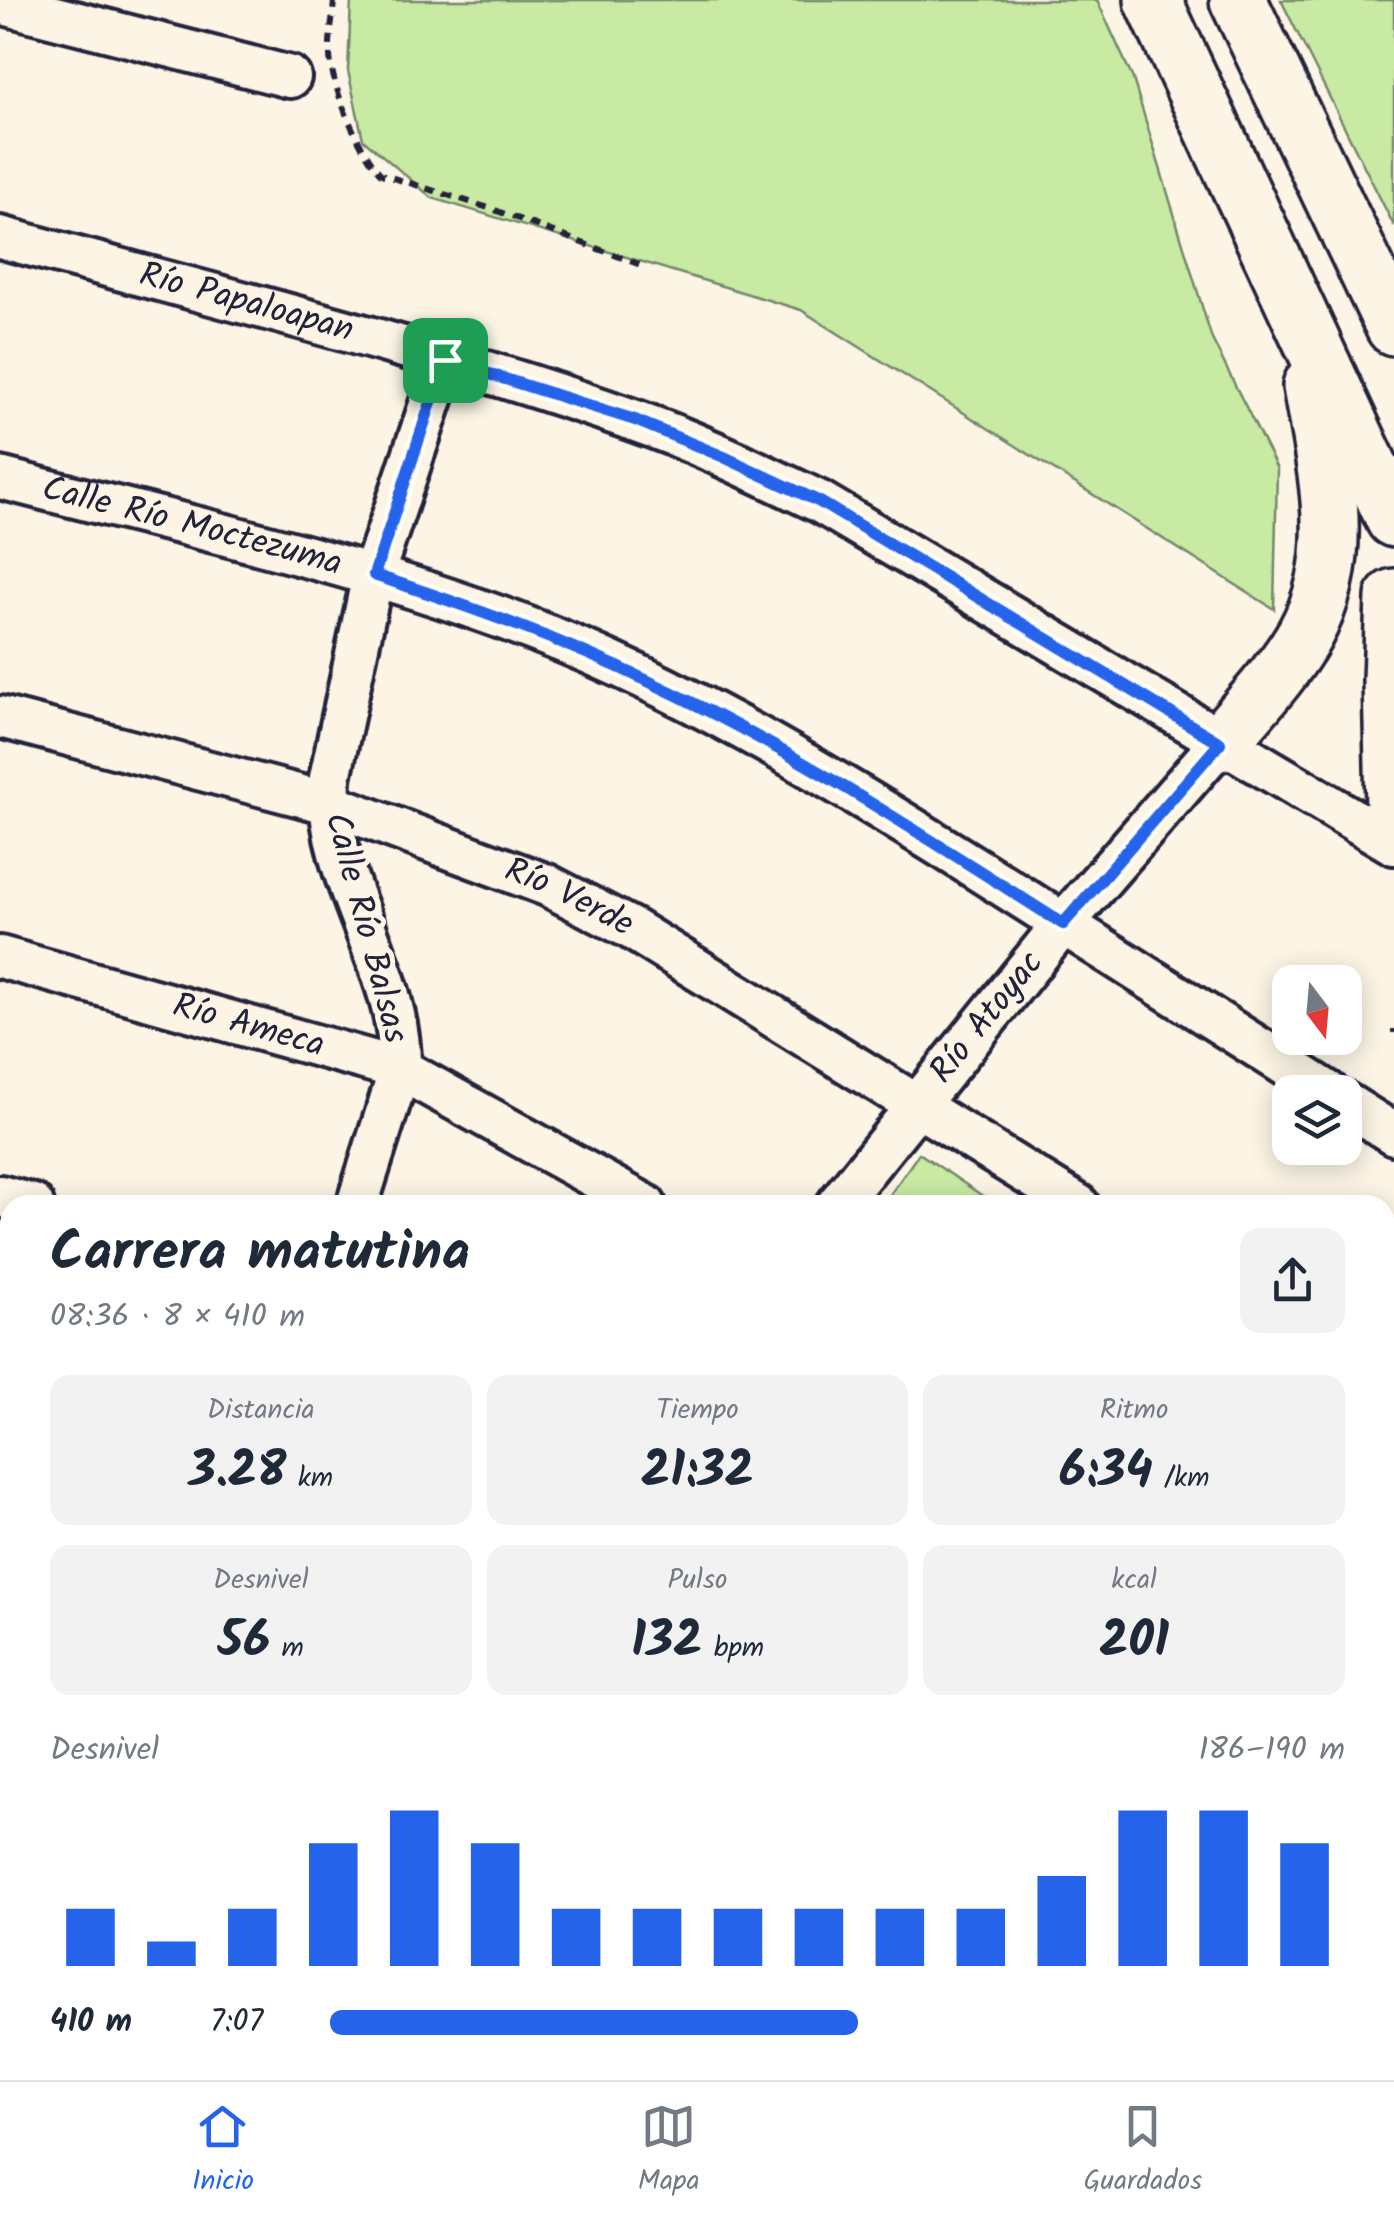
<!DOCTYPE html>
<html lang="es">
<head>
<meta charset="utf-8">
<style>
	:root { --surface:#fff; --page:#f2f2f3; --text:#1f2937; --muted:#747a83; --line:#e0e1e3; --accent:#2563eb }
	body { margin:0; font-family:Kalam,sans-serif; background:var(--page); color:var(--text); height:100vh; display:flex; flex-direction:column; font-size:38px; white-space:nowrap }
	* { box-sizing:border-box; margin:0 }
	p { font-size:32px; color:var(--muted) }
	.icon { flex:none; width:55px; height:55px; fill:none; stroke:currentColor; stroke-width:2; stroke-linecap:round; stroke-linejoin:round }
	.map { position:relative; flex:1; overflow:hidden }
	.details { position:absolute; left:0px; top:1195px; width:1395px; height:885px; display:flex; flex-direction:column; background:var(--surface); border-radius:30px 30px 0 0; box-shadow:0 5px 25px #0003 }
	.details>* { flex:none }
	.needle { width:65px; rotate:164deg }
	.buttons { position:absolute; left:1272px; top:965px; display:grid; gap:20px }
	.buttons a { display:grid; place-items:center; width:90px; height:90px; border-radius:20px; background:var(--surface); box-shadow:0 5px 25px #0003; font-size:50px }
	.pin { position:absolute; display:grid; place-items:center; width:85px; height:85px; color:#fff; margin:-42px; border-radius:20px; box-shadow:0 5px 15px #0006 }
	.round { display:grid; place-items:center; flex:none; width:105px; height:105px; border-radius:20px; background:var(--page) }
	.summary { display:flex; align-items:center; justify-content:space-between; height:170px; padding:0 50px }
	h1 { font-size:55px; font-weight:800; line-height:75px }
	.stats { display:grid; grid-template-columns:repeat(3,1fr); gap:15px; height:170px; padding:10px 50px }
	.stats div { display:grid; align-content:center; border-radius:20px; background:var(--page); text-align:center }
	.stats b { font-size:50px; font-weight:800 }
	.stats small { font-size:28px; font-weight:400 }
	.stats p { font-size:28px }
	.chart { height:280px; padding:20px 50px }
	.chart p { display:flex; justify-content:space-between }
	.chart svg { width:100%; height:180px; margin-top:10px; stroke:var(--accent); stroke-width:6 }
	ul { padding:0 50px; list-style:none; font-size:32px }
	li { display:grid; grid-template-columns:160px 120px 1fr; align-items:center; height:75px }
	li i { height:25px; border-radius:12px; background:var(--accent) }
	.tabs { display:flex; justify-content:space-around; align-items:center; height:140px; border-top:2px solid var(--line); background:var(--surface); font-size:28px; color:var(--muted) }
	.tabs a { display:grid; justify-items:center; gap:5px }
	.tabs .selected { color:var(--accent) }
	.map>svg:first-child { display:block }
	.green { fill:#c8eaa2; stroke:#75866e; stroke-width:2.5 }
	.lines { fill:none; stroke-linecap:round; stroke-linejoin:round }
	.street-casing { stroke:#22223b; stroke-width:48 }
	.secondary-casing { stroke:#22223b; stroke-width:62 }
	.path { stroke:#22223b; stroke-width:6; stroke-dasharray:10 8; stroke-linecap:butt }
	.street { stroke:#fcf5e5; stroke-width:40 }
	.secondary { stroke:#fcf5e5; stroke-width:55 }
	.route-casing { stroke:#fff; stroke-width:20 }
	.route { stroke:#2563eb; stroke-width:12 }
	.labels { text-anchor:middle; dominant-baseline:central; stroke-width:10; stroke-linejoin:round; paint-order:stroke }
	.street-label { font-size:35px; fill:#22223b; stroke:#fcf5e5 }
</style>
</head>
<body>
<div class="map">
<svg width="1394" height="2080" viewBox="0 0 1394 2080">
	<rect width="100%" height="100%" fill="#fcf5e5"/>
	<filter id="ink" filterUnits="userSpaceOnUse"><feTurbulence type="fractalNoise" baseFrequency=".01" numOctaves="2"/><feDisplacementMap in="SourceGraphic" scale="20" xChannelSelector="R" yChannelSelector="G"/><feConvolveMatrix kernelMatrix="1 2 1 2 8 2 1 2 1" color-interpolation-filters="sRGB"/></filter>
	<g filter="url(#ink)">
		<!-- green -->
		<g class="green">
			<polygon points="351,0 1097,0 1133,79 1212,339 1277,469 1274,609 801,310 432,198 363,139 348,71"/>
			<polygon points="1281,0 1394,0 1394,226"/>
			<polygon points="919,1153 996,1205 883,1205"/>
			<polygon points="805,2070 1270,2070 1267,2080 788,2080"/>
		</g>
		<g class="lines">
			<defs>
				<g id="street">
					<polyline points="0,3 290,77"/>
					<path id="s1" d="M0,237c211,58 426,110 633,183 64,22 126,53 187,82l574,342"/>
					<path id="s2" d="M0,478c190,49 384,90 566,165 144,60 279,143 411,226 117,74 234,149 351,223"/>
					<path id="s3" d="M0,717l328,86 219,82 85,44 446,276"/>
					<path id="s4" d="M0,957l400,112 245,136"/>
					<polyline points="1345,1103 1394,1134"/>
					<polyline points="0,1196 33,1205"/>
					<path d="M357,1205l43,-136c2,-101 -76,-189 -70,-291l43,-203 72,-215"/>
					<path id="s5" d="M837,1205l226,-281 157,-181"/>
					<polyline points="0,1435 10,1438"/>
					<polyline points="0,1676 10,1678"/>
					<polyline points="0,1921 10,1924"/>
					<polyline points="0,2059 10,2036"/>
					<polyline points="268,2070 283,2080"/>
				</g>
				<g id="secondary">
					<polyline points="1153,0 1394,519"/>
					<polyline points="1238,0 1394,327"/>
					<polyline points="1394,597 1391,680 1394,808"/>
					<path d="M1220,743c29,-35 63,-70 85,-109 44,-80 20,-164 6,-248"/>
					<polyline points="1390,1391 1394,1397"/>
					<polyline points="1385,1644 1394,1639"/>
					<polyline points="1385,1835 1394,1792"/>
					<polyline points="594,2080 612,2070"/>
					<polyline points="1331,2080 1334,2070"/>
				</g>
			</defs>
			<!-- street casing -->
			<use href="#street" class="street-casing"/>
			<!-- secondary casing -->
			<use href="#secondary" class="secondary-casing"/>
			<!-- path -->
			<g class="path">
				<path d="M334,0c-1,18 -5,38 -4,56 2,32 29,95 51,118l111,35 149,56"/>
				<polyline points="1394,1029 1394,1033"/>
			</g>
			<!-- street -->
			<use href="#street" class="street"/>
			<!-- secondary -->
			<use href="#secondary" class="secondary"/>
		</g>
	</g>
	<g class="lines" filter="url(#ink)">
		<defs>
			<path id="route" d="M445,360l190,60 89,37 96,45 400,241 -157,181c-134,-85 -269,-174 -413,-242 -89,-43 -182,-76 -276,-107z"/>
		</defs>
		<!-- route casing -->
		<use href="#route" class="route-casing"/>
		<!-- route -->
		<use href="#route" class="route"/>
	</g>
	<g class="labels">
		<!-- street labels -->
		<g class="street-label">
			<text stroke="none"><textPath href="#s1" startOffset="255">Río Papaloapan</textPath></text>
			<text stroke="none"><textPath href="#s2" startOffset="198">Calle Río Moctezuma</textPath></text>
			<text stroke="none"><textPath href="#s3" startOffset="598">Río Verde</textPath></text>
			<text transform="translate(365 928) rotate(75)">Calle Río Balsas</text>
			<text stroke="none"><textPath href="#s5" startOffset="240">Río Atoyac</textPath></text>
			<text stroke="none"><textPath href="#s4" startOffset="258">Río Ameca</textPath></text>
		</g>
	</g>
</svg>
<div class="buttons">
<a><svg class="needle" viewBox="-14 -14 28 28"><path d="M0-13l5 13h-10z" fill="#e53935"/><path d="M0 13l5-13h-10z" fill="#747a83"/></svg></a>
<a><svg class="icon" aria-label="layers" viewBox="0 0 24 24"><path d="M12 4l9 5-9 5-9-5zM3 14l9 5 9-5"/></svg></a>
</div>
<div class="pin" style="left:445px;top:360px;background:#1e9e55"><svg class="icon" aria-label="arrive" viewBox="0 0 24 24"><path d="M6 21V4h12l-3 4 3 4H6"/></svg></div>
<section class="details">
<div class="summary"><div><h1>Carrera matutina</h1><p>08:36 · 8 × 410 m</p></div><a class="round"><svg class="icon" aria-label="share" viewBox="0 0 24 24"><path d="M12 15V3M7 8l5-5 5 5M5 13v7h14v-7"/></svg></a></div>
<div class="stats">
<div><p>Distancia</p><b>3.28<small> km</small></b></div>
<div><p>Tiempo</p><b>21:32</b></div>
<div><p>Ritmo</p><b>6:34<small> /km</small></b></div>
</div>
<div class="stats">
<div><p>Desnivel</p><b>56<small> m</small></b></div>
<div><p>Pulso</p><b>132<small> bpm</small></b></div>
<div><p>kcal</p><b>201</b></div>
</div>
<div class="chart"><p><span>Desnivel</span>186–190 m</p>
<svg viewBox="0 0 160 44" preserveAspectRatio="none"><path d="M5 44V30M15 44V38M25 44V30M35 44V14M45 44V6M55 44V14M65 44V30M75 44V30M85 44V30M95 44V30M105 44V30M115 44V30M125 44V22M135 44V6M145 44V6M155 44V14"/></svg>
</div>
<ul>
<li><b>410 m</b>7:07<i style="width:52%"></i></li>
</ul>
</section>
</div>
<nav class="tabs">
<a class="selected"><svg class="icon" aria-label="home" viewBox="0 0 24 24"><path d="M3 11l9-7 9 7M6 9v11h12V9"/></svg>Inicio</a>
<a><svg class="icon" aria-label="map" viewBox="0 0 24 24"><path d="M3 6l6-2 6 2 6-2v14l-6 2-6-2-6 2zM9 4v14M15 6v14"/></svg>Mapa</a>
<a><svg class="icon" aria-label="saved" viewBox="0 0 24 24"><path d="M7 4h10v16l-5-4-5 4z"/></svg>Guardados</a>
</nav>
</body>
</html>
